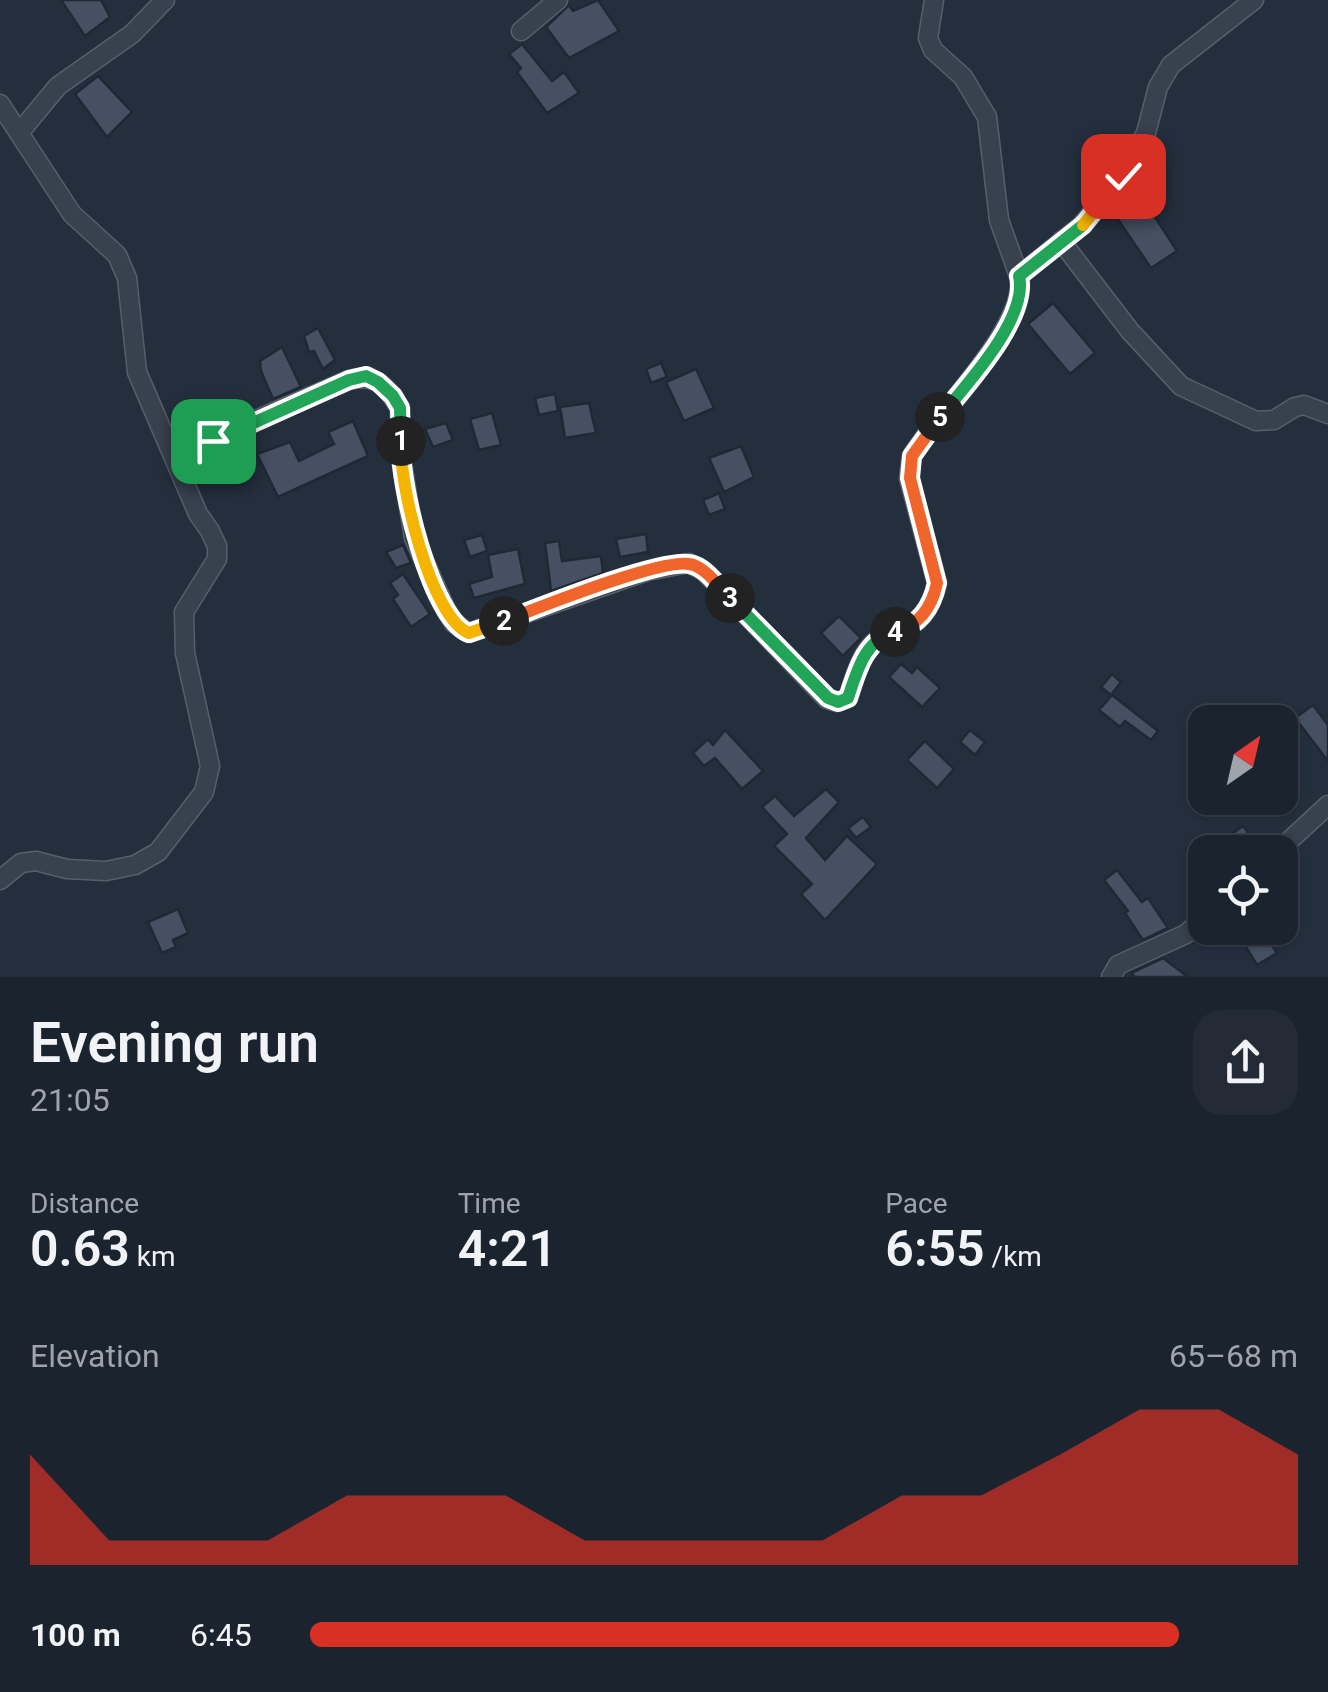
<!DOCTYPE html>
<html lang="en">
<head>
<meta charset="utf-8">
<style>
	:root { --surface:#1b232e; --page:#242b36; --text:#f1f3f6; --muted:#a0a4aa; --line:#39404a; --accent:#d93025 }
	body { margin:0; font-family:Roboto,sans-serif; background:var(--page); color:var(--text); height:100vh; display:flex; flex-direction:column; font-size:38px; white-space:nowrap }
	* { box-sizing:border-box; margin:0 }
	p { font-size:32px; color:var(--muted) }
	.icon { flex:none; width:55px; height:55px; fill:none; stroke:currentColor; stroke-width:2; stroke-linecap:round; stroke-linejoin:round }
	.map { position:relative; height:977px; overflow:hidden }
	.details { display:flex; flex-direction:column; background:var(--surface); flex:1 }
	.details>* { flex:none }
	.needle { width:65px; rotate:34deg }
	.fabs { position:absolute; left:1188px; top:705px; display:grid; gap:20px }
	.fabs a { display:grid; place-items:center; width:110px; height:110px; border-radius:20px; background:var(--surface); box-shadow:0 2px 8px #0004,0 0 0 2px var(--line); font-size:50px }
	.pin { position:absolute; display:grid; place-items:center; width:85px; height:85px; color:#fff; margin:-42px; border-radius:20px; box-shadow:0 5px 15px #0006 }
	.km { position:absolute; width:50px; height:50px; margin:-25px; border-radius:50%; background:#222; color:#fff; font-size:28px; line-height:50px; text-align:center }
	.round { display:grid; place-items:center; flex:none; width:105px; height:105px; border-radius:30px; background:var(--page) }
	.summary { display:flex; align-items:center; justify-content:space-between; height:170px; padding:0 30px }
	h1 { font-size:55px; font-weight:600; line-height:75px }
	.figures { display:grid; grid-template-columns:repeat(3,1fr); gap:15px; height:170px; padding:10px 30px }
	.figures div { display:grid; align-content:center }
	.figures b { font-size:50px; font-weight:600 }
	.figures small { font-size:28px; font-weight:400 }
	.figures p { font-size:28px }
	.chart { height:280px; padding:20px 30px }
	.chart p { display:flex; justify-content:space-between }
	.chart svg { width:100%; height:180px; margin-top:10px; fill:var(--accent); opacity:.7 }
	ul { padding:0 30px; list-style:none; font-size:32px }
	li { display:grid; grid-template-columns:160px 120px 1fr; align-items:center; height:75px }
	li i { height:25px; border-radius:12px; background:var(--accent) }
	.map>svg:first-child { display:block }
	.building { fill:#455162; stroke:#1f2835; stroke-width:2.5 }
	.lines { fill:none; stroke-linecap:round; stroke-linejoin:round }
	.street-casing { stroke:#565f6c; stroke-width:21 }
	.street { stroke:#38414e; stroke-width:18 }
	.split-1-casing { stroke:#fff; stroke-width:20 }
	.split-2-casing { stroke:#fff; stroke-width:20 }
	.split-3-casing { stroke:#fff; stroke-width:20 }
	.split-4-casing { stroke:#fff; stroke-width:20 }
	.split-5-casing { stroke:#fff; stroke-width:20 }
	.split-6-casing { stroke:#fff; stroke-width:20 }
	.split-7-casing { stroke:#fff; stroke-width:20 }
	.split-1 { stroke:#22a559; stroke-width:12 }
	.split-2 { stroke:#f5b400; stroke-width:12 }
	.split-3 { stroke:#f0652b; stroke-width:12 }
	.split-4 { stroke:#22a559; stroke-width:12 }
	.split-5 { stroke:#f0652b; stroke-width:12 }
	.split-6 { stroke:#22a559; stroke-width:12 }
	.split-7 { stroke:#f5b400; stroke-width:12 }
</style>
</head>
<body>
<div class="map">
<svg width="1328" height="977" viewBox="0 0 1328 977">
	<rect width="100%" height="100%" fill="#242f3e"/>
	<!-- building -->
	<g class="building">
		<polygon points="61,0 101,0 110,17 85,36"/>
		<polygon points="598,0 619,31 569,58 546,27 569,5 573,11"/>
		<polygon points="522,44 552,81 564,72 579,93 547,113 517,72 521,68 509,54"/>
		<polygon points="98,76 132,112 107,137 75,94"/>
		<polygon points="1144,200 1177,251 1151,268 1117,218"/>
		<polygon points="1053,303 1095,353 1070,374 1028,324"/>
		<polygon points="318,328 335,360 323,369 314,351 309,352 304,336"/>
		<polygon points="282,347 301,387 273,399 261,371 260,361"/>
		<polygon points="661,363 667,377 651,383 646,369"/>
		<polygon points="696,369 714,408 684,421 666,382"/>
		<polygon points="555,394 558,411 539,415 535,398"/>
		<polygon points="589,403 596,433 565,438 560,407"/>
		<polygon points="492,413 501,445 479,450 470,419"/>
		<polygon points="353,421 368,456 278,497 257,454 290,442 299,461 334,444 328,432"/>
		<polygon points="446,423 453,440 433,447 425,429"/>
		<polygon points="741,446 754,477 724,492 709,458"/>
		<polygon points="719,493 725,509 709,515 703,500"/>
		<polygon points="646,534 648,552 620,557 616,539"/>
		<polygon points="482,535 487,551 470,557 464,540"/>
		<polygon points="559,541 562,561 601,556 603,573 551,591 545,543"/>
		<polygon points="403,545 411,563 396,568 386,552"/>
		<polygon points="518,549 525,584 474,598 469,584 492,577 488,555"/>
		<polygon points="403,574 430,614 411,627 393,599 398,595 390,583"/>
		<polygon points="839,616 861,638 843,656 821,633"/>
		<polygon points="901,664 912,673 917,667 940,688 922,707 889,677"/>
		<polygon points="1112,674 1121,682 1111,695 1101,687"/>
		<polygon points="1112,695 1158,731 1151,740 1125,721 1120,727 1099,710"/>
		<polygon points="1313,705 1328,725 1328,761 1295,718"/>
		<polygon points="725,730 763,771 742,789 715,758 704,766 693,753 708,739 713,745"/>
		<polygon points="970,730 985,742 975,755 960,742"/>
		<polygon points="925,741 954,769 937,788 907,760"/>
		<polygon points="826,789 839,802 806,838 825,860 847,836 877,864 825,920 801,894 812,884 774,846 787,834 762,807 775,796 794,816"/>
		<polygon points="863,817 871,827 856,838 848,828"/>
		<polygon points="1243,826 1263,852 1225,852 1218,844"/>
		<polygon points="1117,870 1142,902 1148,898 1168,928 1143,940 1125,913 1128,911 1104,880"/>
		<polygon points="178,909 188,933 173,940 176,947 162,953 148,922"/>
		<polygon points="1245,928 1261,928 1277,953 1257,965 1237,932"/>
		<polygon points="1163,958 1188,977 1135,977 1131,973"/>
	</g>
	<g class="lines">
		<defs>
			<g id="street">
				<polyline points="934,0 928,38 933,50 963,77 987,117 999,220 1019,276"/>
				<polyline points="521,31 558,0"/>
				<polyline points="0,104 72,214 117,255 127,278 137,372 198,514 210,531 217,546 217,559 184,612 185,653 210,766 204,792 158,852 135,865 106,871 67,869 36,861 21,863 0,880"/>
				<polyline points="19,133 58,86 132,34 165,0"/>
				<polyline points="1061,241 1130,331 1181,386 1256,421 1274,420 1295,407 1304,405 1328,414"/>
				<path d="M176,459l63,-32 110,-47c27,-7 37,6 51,28v43l14,87 32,72 8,13 15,10 178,-62 42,-8 15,8 123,128 10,3 11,-4c6,-17 11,-39 23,-52 8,-10 17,-11 28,-15 22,-7 33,-26 38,-48l-28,-105 3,-22c26,-43 118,-132 107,-180l62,-50 42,-50 23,-43 12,-46 13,-22 83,-65"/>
				<polyline points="1277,852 1328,805"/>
				<polyline points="1111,977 1118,965 1186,934 1205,917"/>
			</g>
		</defs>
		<!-- street casing -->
		<use href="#street" class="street-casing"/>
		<!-- street -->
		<use href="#street" class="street"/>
	</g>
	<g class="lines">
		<defs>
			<polyline id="split-1" points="213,441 349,380 366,376 378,382 393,396 400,408 401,441"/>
			<path id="split-2" d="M401,441c-3,40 30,178 68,192l35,-12"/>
			<path id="split-3" d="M504,621c34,-13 155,-62 185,-57 16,2 30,23 41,34"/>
			<path id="split-4" d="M730,598l98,100 10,4 10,-4c9,-27 17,-59 47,-66"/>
			<path id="split-5" d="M895,632c25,-7 37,-25 42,-49l-27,-105 2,-22 28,-39"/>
			<path id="split-6" d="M940,417c26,-32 89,-99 79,-141l64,-51"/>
			<polyline id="split-7" points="1083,225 1123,176"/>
		</defs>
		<!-- split-1 casing -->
		<use href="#split-1" class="split-1-casing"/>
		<!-- split-2 casing -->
		<use href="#split-2" class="split-2-casing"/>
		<!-- split-3 casing -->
		<use href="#split-3" class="split-3-casing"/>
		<!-- split-4 casing -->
		<use href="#split-4" class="split-4-casing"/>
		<!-- split-5 casing -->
		<use href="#split-5" class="split-5-casing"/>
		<!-- split-6 casing -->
		<use href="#split-6" class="split-6-casing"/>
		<!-- split-7 casing -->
		<use href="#split-7" class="split-7-casing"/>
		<!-- split-1 -->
		<use href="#split-1" class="split-1"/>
		<!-- split-2 -->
		<use href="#split-2" class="split-2"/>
		<!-- split-3 -->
		<use href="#split-3" class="split-3"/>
		<!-- split-4 -->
		<use href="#split-4" class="split-4"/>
		<!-- split-5 -->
		<use href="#split-5" class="split-5"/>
		<!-- split-6 -->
		<use href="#split-6" class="split-6"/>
		<!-- split-7 -->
		<use href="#split-7" class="split-7"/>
	</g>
</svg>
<div class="fabs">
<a><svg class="needle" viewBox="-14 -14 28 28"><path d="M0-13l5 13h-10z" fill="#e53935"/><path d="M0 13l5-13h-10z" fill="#a0a4aa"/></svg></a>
<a><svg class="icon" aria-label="locate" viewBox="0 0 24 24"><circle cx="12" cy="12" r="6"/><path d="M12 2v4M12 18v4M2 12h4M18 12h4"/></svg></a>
</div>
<div class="pin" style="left:213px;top:441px;background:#1e9e55"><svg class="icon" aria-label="arrive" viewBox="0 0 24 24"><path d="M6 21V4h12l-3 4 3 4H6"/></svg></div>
<div class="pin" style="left:1123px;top:176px;background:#d93025"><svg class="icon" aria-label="check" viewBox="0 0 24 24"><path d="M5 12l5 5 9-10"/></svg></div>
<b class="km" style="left:401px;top:441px">1</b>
<b class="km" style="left:504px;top:621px">2</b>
<b class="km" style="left:730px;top:598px">3</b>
<b class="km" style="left:895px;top:632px">4</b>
<b class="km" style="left:940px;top:417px">5</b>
</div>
<section class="details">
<div class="summary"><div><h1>Evening run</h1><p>21:05</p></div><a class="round"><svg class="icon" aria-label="share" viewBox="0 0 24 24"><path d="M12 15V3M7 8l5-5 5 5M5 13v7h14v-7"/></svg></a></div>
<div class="figures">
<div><p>Distance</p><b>0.63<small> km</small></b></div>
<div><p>Time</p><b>4:21</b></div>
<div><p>Pace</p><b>6:55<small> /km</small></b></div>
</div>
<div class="chart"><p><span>Elevation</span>65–68 m</p>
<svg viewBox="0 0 160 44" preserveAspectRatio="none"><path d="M0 44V17L10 38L20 38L30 38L40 27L50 27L60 27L70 38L80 38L90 38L100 38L110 27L120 27L130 17L140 6L150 6L160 17V44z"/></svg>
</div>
<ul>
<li><b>100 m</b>6:45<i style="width:88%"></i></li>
</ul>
</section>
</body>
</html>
